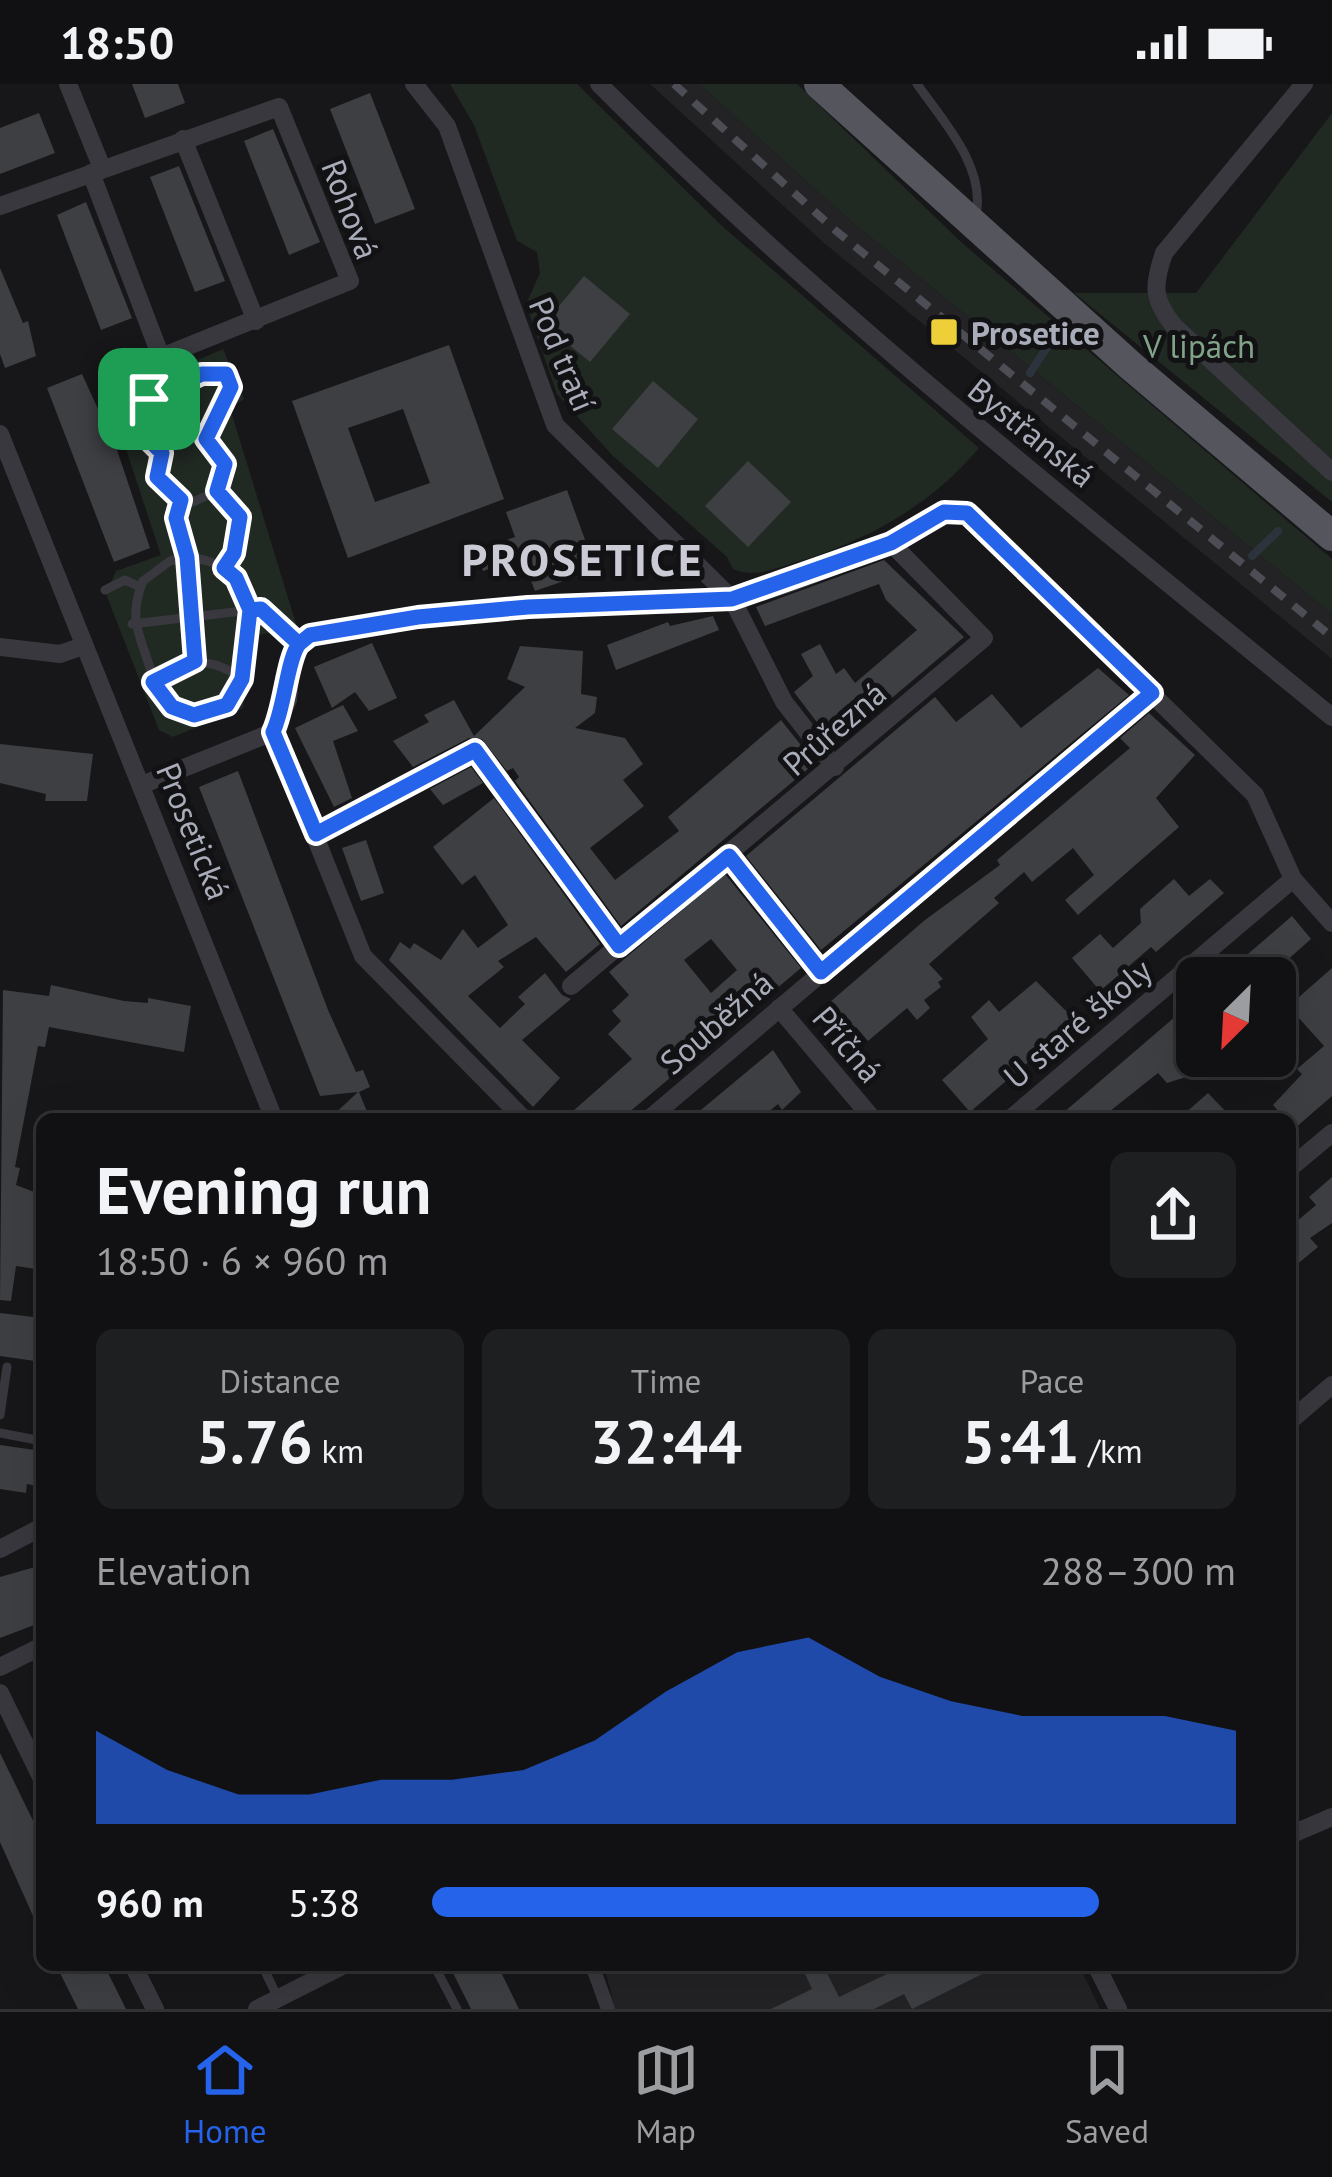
<!DOCTYPE html>
<html lang="en">
<head>
<meta charset="utf-8">
<style>
	:root { --surface:#111113; --page:#1e1f21; --text:#f1f3f6; --muted:#9c9da0; --line:#303133; --accent:#2563eb }
	body { margin:0; font-family:"PT Sans",sans-serif; background:var(--page); color:var(--text); height:100vh; display:flex; flex-direction:column; font-size:45px; white-space:nowrap }
	* { box-sizing:border-box; margin:0 }
	p { font-size:39px; color:var(--muted) }
	.icon { flex:none; width:66px; height:66px; fill:none; stroke:currentColor; stroke-width:2; stroke-linecap:round; stroke-linejoin:round }
	.map { position:relative; flex:1; overflow:hidden }
	.sheet { position:absolute; left:36px; top:1029px; width:1260px; height:858px; display:flex; flex-direction:column; background:var(--surface); border-radius:18px; box-shadow:0 12px 48px #0002,0 0 0 3px var(--line) }
	.sheet>* { flex:none }
	.needle { width:78px; rotate:204deg }
	.controls { position:absolute; left:1176px; top:873px; display:grid; gap:24px }
	.controls a { display:grid; place-items:center; width:120px; height:120px; border-radius:18px; background:var(--surface); box-shadow:0 12px 48px #0002,0 0 0 3px var(--line); font-size:60px }
	.pin { position:absolute; display:grid; place-items:center; width:102px; height:102px; color:#fff; margin:-51px; border-radius:24px; box-shadow:0 6px 18px #0006 }
	.round { display:grid; place-items:center; flex:none; width:126px; height:126px; border-radius:18px; background:var(--page) }
	.headline { display:flex; align-items:center; justify-content:space-between; height:204px; padding:0 60px }
	h1 { font-size:66px; font-weight:700; line-height:90px }
	.stats { display:grid; grid-template-columns:repeat(3,1fr); gap:18px; height:204px; padding:12px 60px }
	.stats div { display:grid; align-content:center; border-radius:18px; background:var(--page); text-align:center }
	.stats b { font-size:60px; font-weight:700 }
	.stats small { font-size:33px; font-weight:400 }
	.stats p { font-size:33px }
	.chart { height:336px; padding:24px 60px }
	.chart p { display:flex; justify-content:space-between }
	.chart svg { width:100%; height:216px; margin-top:12px; fill:var(--accent); opacity:.7 }
	ul { padding:0 60px; list-style:none; font-size:39px }
	li { display:grid; grid-template-columns:192px 144px 1fr; align-items:center; height:90px }
	li i { height:30px; border-radius:15px; background:var(--accent) }
	.status { display:flex; justify-content:space-between; align-items:center; height:84px; padding:0 60px; background:var(--surface); direction:ltr }
	.status svg { height:33px; fill:currentColor }
	.tab-bar { display:flex; justify-content:space-around; align-items:center; height:168px; border-top:3px solid var(--line); background:var(--surface); font-size:33px; color:var(--muted) }
	.tab-bar a { display:grid; justify-items:center; gap:6px }
	.tab-bar .on { color:var(--accent) }
	.map>svg:first-child { display:block }
	.built { fill:#232326 }
	.green { fill:#212923 }
	.lines { fill:none; stroke-linecap:round; stroke-linejoin:round }
	.stream { stroke:#2d333d; stroke-width:8 }
	.building { fill:#3e3f43; fill-rule:evenodd }
	.service { stroke:#38383e; stroke-width:9 }
	.pedestrian { stroke:#38383e; stroke-width:14 }
	.minor { stroke:#38383e; stroke-width:18 }
	.primary { stroke:#54555d; stroke-width:30 }
	.rail { stroke:#4d4e55; stroke-width:8; stroke-dasharray:15 12; stroke-linecap:butt }
	.route-casing { stroke:#fff; stroke-width:24 }
	.route { stroke:#2563eb; stroke-width:15 }
	.poi-dot { fill:#eecf3a; stroke:#121214; stroke-width:4.5 }
	.labels { text-anchor:middle; dominant-baseline:central; stroke-width:10; stroke-linejoin:round; paint-order:stroke }
	.street-label { font-size:33px; fill:#a9acb9; stroke:#121214 }
	.poi-label { font-size:33px; font-weight:bold; fill:#a9acb9; stroke:#121214; text-anchor:start }
	.park-label { font-size:33px; fill:#81a388; stroke:#121214 }
	.district-label { font-size:45px; font-weight:bold; letter-spacing:3px; fill:#cacbd5; stroke:#121214 }
</style>
</head>
<body>
<div class="status"><b>18:50</b><svg viewBox="0 0 49 12"><path d="M0 12V9h3v3zM5 12V6h3v6zM10 12V3h3v9zM15 12V0h3v12zM26 1h20v11H26zM47 4h2v5h-2z"/></svg></div>
<div class="map">
<svg width="1332" height="1925" viewBox="0 0 1332 1925">
	<rect width="100%" height="100%" fill="#171719"/>
	<!-- built -->
	<g class="built">
		<polygon points="650,0 699,0 846,133 1332,530 1332,575 824,159"/>
		<polygon points="604,1881 1079,1881 1100,1925 615,1925"/>
	</g>
	<!-- green -->
	<g class="green">
		<path d="M450,0h127l145,142 257,222c-49,58 -111,92 -182,114 -22,6 -43,17 -64,7l-6,-12 -115,-102 -55,-61 -31,-90 14,-31 -3,-21 -20,-11 -43,-116z"/>
		<polygon points="699,0 797,0 961,158 1332,475 1332,530 846,133"/>
		<polygon points="1332,29 1332,418 1074,209 1196,209"/>
		<polygon points="223,265 244,315 230,324 297,543 254,552 243,624 173,653 159,646 106,510 116,487 161,471 109,314"/>
	</g>
	<g class="lines">
		<!-- stream -->
		<g class="stream">
			<polyline points="1030,289 1053,254"/>
			<polyline points="1252,472 1278,447"/>
		</g>
	</g>
	<!-- building -->
	<g class="building">
		<polygon points="132,0 178,0 185,19 145,34"/>
		<polygon points="370,9 415,125 375,140 330,25"/>
		<polygon points="39,29 55,69 0,90 0,44"/>
		<polygon points="273,45 320,158 289,171 244,57"/>
		<polygon points="179,82 225,197 195,208 150,93"/>
		<polygon points="86,118 132,234 101,246 57,131"/>
		<polygon points="0,184 23,239 28,237 36,272 5,284 0,270"/>
		<polygon points="584,192 630,230 590,278 544,240"/>
		<path d="M449,261l55,154 -156,59 -56,-157zM403,325l27,74 -55,19 -27,-74z"/>
		<polygon points="82,290 117,366 150,464 114,478 47,304"/>
		<polygon points="653,297 698,335 658,384 612,345"/>
		<polygon points="748,377 791,418 748,463 705,422"/>
		<polygon points="567,406 596,486 535,507 522,473 483,487 476,467 515,453 506,428"/>
		<polygon points="884,476 964,553 848,651 833,633 822,645 794,608 813,592 801,570 820,560 836,590 844,584 855,599 917,546 886,516 879,500 765,542 756,523"/>
		<polygon points="713,532 719,546 616,586 607,561 668,538 670,542"/>
		<polygon points="372,559 397,614 369,627 355,608 332,624 314,583"/>
		<polygon points="520,562 583,567 581,610 597,613 595,629 575,644 625,654 643,680 623,696 644,722 590,764 615,796 679,747 668,733 781,636 815,679 621,842 515,697 519,693 513,684 507,687 482,655 469,654 413,683 393,657 429,638 424,631 454,616 474,652 525,603 507,595"/>
		<polygon points="1098,584 1129,611 821,866 746,772 935,613 956,638 992,610 1021,644"/>
		<polygon points="343,621 358,647 333,657 352,714 334,723 295,644"/>
		<polygon points="1149,629 1195,671 1156,714 1179,743 1078,831 1065,816 1094,791 1073,764 1032,798 1024,788 994,814 999,819 929,880 943,895 938,898 941,903 924,916 930,924 917,936 907,924 868,957 856,943 844,952 822,925 925,836 1000,781 997,776 1130,664 1120,654"/>
		<polygon points="0,660 93,670 87,717 45,717 46,710 0,699"/>
		<polygon points="471,683 483,699 443,721 430,705"/>
		<polygon points="238,687 328,926 356,988 363,986 370,1003 359,1008 370,1035 329,1035 358,1008 320,1012 199,703"/>
		<polygon points="494,714 600,860 566,888 536,853 498,877 504,883 468,912 500,944 525,920 518,913 545,889 562,911 571,915 522,956 560,994 533,1023 389,876 400,858 410,865 414,859 441,876 463,845 478,864 508,841 475,791 462,801 433,763"/>
		<polygon points="366,756 384,809 361,817 342,764"/>
		<path d="M725,790l76,94 -180,151h-57l68,-60 -24,-25 13,-13 -9,-10 17,-16 -20,-23zM711,855l26,31 -26,23 -27,-33z"/>
		<polygon points="1174,795 1189,812 1210,795 1224,809 1156,868 1151,863 1100,907 1072,874 1100,850 1113,864 1141,839 1140,825"/>
		<polygon points="1292,832 1311,855 1276,886 1299,913 1332,884 1332,1012 1294,1045 1273,1021 1302,990 1297,985 1324,962 1297,932 1275,951 1275,887 1267,894 1220,894"/>
		<polygon points="1036,897 1076,937 970,1028 942,996 988,955 971,933 989,916 999,928"/>
		<polygon points="51,901 124,917 148,919 148,914 191,922 184,968 49,943 45,963 38,962 15,1083 20,1084 16,1101 42,1111 42,1186 16,1182 11,1217 0,1216 3,906 49,912"/>
		<polygon points="1197,914 1197,949 1190,955 1195,960 1173,979 1186,993 1167,999 1158,989 1100,1035 1056,1035"/>
		<polygon points="773,966 801,1008 782,1026 778,1020 760,1035 690,1035"/>
		<polygon points="1208,1009 1233,1035 1177,1035 1191,1024"/>
		<polygon points="1332,1093 1332,1139 1310,1154 1318,1163 1290,1186 1290,1131 1296,1138 1316,1121 1309,1113"/>
		<polygon points="0,1229 42,1234 42,1278 0,1272"/>
		<polygon points="0,1361 42,1367 42,1403 27,1400 26,1409 0,1405"/>
		<polygon points="42,1481 42,1538 0,1554 0,1493"/>
		<polygon points="0,1669 42,1755 42,1852 0,1758"/>
		<polygon points="56,1881 104,1881 126,1925 78,1925"/>
		<polygon points="449,1881 499,1884 519,1925 471,1925"/>
		<polygon points="801,1881 823,1881 839,1913 893,1887 891,1881 1000,1881 912,1925 904,1910 874,1925 771,1925 812,1905"/>
	</g>
	<g class="lines">
		<!-- service -->
		<g class="service">
			<path d="M917,0c26,37 69,83 59,131"/>
			<polyline points="162,369 142,341 149,315 202,290 221,287 231,303 206,355"/>
			<path d="M217,407l-24,11c-34,-6 -44,-31 -24,-58l27,-8 25,18 3,21 -7,16 23,26 -6,36 -10,14"/>
			<polyline points="181,416 176,434 187,473 195,577"/>
			<path d="M187,473c56,5 65,44 57,92 -2,15 1,31 -7,45 -29,46 -76,14 -87,-26 -11,-35 -22,-50 -7,-87l27,-20z"/>
			<polyline points="105,506 125,496 140,503"/>
			<polyline points="132,540 261,525 299,560"/>
			<path d="M153,598c36,-18 53,-30 89,-3"/>
			<polyline points="0,1331 7,1283"/>
			<polyline points="0,1349 42,1357"/>
			<polyline points="262,1881 278,1914"/>
			<polyline points="434,1881 457,1925"/>
		</g>
		<!-- pedestrian -->
		<polyline class="pedestrian" points="592,1881 608,1925"/>
		<!-- minor -->
		<g class="minor">
			<polyline points="68,0 102,84"/>
			<polyline points="414,0 447,42 555,341 732,515 784,618 835,683"/>
			<path d="M599,0c229,229 483,428 733,633"/>
			<path d="M1304,0l-140,169c-11,32 -12,46 10,73l158,146"/>
			<polyline points="183,55 256,237"/>
			<polyline points="0,122 279,23 350,197 161,273 91,89"/>
			<polyline points="0,350 274,1035"/>
			<polyline points="0,563 60,570 83,562"/>
			<path d="M273,648l15,-32 4,-47c41,-52 327,-45 401,-49 64,-3 133,-34 191,-59 30,-13 49,-34 83,-32l288,282 38,84 39,44"/>
			<polyline points="273,648 363,872 524,1035"/>
			<polyline points="144,700 273,648"/>
			<polyline points="316,750 475,666 619,862"/>
			<polyline points="729,773 821,888"/>
			<polyline points="571,902 984,554 891,459"/>
			<polyline points="779,924 873,1035"/>
			<polyline points="649,1035 1152,609"/>
			<polyline points="1010,1035 1293,795"/>
			<polyline points="1290,1084 1332,1049"/>
			<polyline points="1290,1337 1332,1301"/>
			<polyline points="0,1465 42,1443"/>
			<polyline points="0,1583 42,1562"/>
			<polyline points="0,1609 42,1695"/>
			<polyline points="1290,1751 1332,1733"/>
			<polyline points="133,1881 155,1925"/>
			<polyline points="1096,1881 1118,1925"/>
			<polyline points="257,1925 344,1881"/>
		</g>
		<!-- primary -->
		<polyline class="primary" points="819,0 1131,282 1332,452"/>
		<!-- rail -->
		<polyline class="rail" points="674,0 835,146 1332,553"/>
	</g>
	<g class="lines">
		<defs>
			<path id="route" d="M149,315l-9,17 7,22 15,15 -5,24 24,23 -5,18 11,39 8,104 -42,21 19,25 22,8 33,-10 15,-26 8,-69 11,-1 38,35c-12,15 -14,63 -26,88l43,102 159,-84 144,196 110,-90 92,116 331,-279 -185,-180 -23,-1 -53,31 -159,56 -204,8 -110,10 -108,18 -11,9 -38,-35 -11,1 -14,-32 -12,-10 10,-15 6,-36 -23,-26 8,-27 -19,-25 25,-52 -5,-13h-24l-53,25"/>
		</defs>
		<!-- route casing -->
		<use href="#route" class="route-casing"/>
		<!-- route -->
		<use href="#route" class="route"/>
	</g>
	<!-- markers -->
	<rect class="poi-dot" x="929" y="233" width="30" height="30" rx="6"/>
	<g class="labels">
		<!-- street labels -->
		<g class="street-label">
			<text transform="translate(351 125) rotate(69)">Rohová</text>
			<text transform="translate(563 270) rotate(67)">Pod tratí</text>
			<text transform="translate(1032 348) rotate(39)">Bystřanská</text>
			<text transform="translate(834 644) rotate(-41)">Průřezná</text>
			<text transform="translate(194 747) rotate(68)">Prosetická</text>
			<text transform="translate(716 938) rotate(-41)">Souběžná</text>
			<text transform="translate(1077 939) rotate(-40)">U staré školy</text>
			<text transform="translate(848 960) rotate(50)">Příčná</text>
		</g>
		<!-- poi labels -->
		<g class="poi-label">
			<text x="971" y="248">Prosetice</text>
		</g>
		<!-- park labels -->
		<g class="park-label">
			<text x="1199" y="261">V lipách</text>
		</g>
		<!-- district labels -->
		<g class="district-label">
			<text x="583" y="475">PROSETICE</text>
		</g>
	</g>
</svg>
<div class="controls">
<a><svg class="needle" viewBox="-14 -14 28 28"><path d="M0-13l5 13h-10z" fill="#e53935"/><path d="M0 13l5-13h-10z" fill="#9c9da0"/></svg></a>
</div>
<div class="pin" style="left:149px;top:315px;background:#1e9e55"><svg class="icon" aria-label="arrive" viewBox="0 0 24 24"><path d="M6 21V4h12l-3 4 3 4H6"/></svg></div>
<section class="sheet">
<div class="headline"><div><h1>Evening run</h1><p>18:50 · 6 × 960 m</p></div><a class="round"><svg class="icon" aria-label="share" viewBox="0 0 24 24"><path d="M12 15V3M7 8l5-5 5 5M5 13v7h14v-7"/></svg></a></div>
<div class="stats">
<div><p>Distance</p><b>5.76<small> km</small></b></div>
<div><p>Time</p><b>32:44</b></div>
<div><p>Pace</p><b>5:41<small> /km</small></b></div>
</div>
<div class="chart"><p><span>Elevation</span>288–300 m</p>
<svg viewBox="0 0 160 44" preserveAspectRatio="none"><path d="M0 44V25L10 33L20 38L30 38L40 35L50 35L60 33L70 27L80 17L90 9L100 6L110 14L120 19L130 22L140 22L150 22L160 25V44z"/></svg>
</div>
<ul>
<li><b>960 m</b>5:38<i style="width:83%"></i></li>
</ul>
</section>
</div>
<nav class="tab-bar">
<a class="on"><svg class="icon" aria-label="home" viewBox="0 0 24 24"><path d="M3 11l9-7 9 7M6 9v11h12V9"/></svg>Home</a>
<a><svg class="icon" aria-label="map" viewBox="0 0 24 24"><path d="M3 6l6-2 6 2 6-2v14l-6 2-6-2-6 2zM9 4v14M15 6v14"/></svg>Map</a>
<a><svg class="icon" aria-label="saved" viewBox="0 0 24 24"><path d="M7 4h10v16l-5-4-5 4z"/></svg>Saved</a>
</nav>
</body>
</html>
